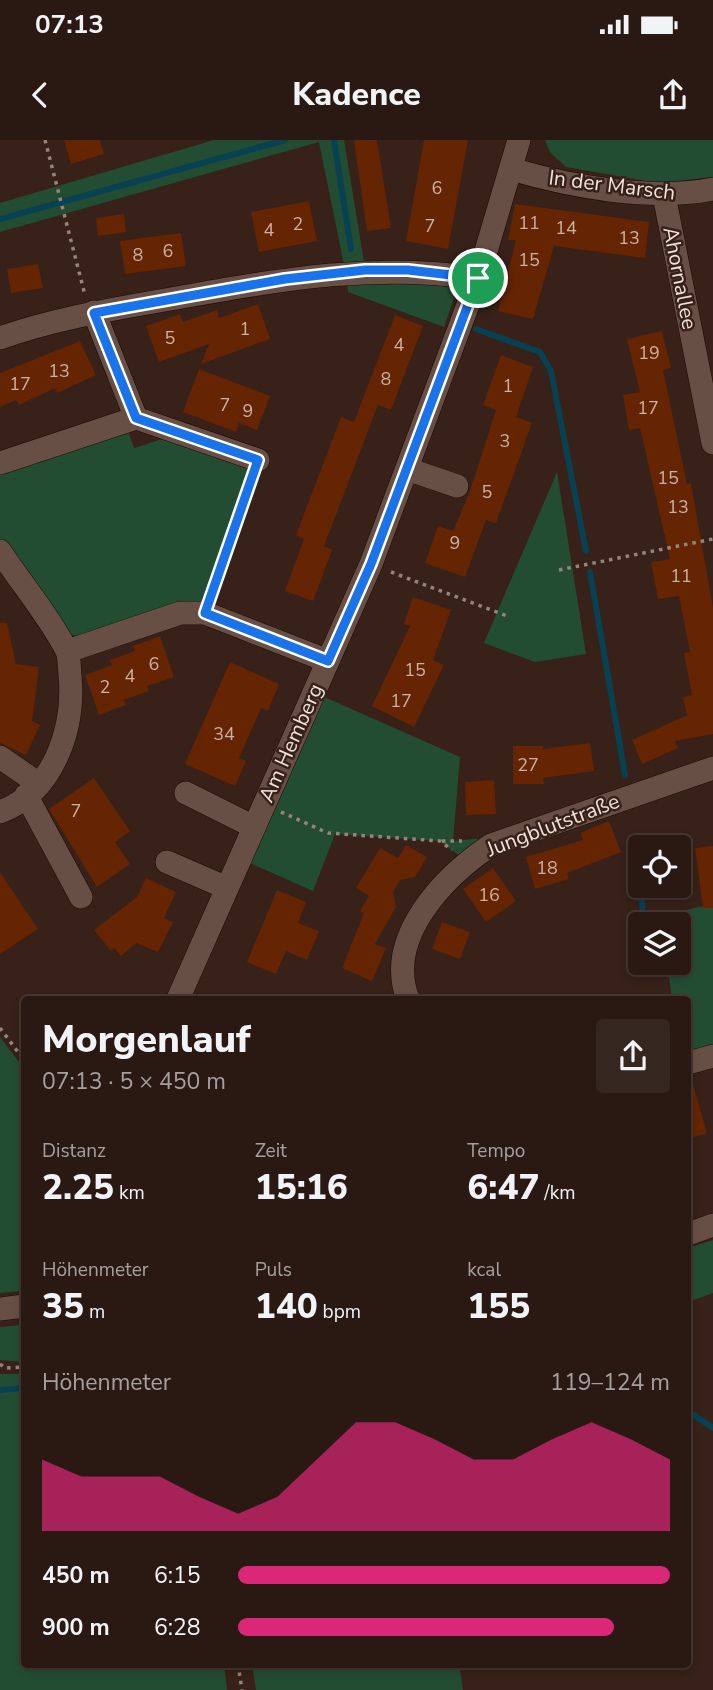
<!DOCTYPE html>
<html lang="de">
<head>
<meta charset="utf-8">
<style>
	:root { --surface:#291912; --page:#352620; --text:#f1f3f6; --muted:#a5a09f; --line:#453832; --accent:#db2777 }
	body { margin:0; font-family:"Nunito Sans",sans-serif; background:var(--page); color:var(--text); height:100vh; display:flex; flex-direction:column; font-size:26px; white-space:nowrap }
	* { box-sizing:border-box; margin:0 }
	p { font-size:23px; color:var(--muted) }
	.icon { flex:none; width:38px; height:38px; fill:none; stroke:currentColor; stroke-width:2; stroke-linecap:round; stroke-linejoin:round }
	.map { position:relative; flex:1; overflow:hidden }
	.side { position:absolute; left:21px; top:856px; width:670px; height:672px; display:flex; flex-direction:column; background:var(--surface); border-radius:7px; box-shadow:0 4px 10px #0003,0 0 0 2px var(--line) }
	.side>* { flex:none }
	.fabs { position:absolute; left:628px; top:695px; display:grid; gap:14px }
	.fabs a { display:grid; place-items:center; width:63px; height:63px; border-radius:7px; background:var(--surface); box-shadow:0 4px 10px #0003,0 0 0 2px var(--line); font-size:35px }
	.pin { position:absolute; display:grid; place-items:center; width:60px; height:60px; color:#fff; margin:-30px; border:4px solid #fff; border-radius:50%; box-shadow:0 2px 7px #0007 }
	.round { display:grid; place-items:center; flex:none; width:74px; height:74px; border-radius:7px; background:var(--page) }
	.head { display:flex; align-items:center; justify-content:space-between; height:119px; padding:0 21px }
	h1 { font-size:38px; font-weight:800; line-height:52px }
	.metrics { display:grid; grid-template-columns:repeat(3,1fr); gap:10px; height:119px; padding:7px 21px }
	.metrics div { display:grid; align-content:center }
	.metrics b { font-size:35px; font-weight:800 }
	.metrics small { font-size:19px; font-weight:400 }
	.metrics p { font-size:19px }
	.chart { height:196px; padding:14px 21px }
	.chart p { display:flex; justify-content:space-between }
	.chart svg { width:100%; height:126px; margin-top:7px; fill:var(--accent); opacity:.7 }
	ul { padding:0 21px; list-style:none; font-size:23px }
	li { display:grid; grid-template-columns:112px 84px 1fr; align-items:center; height:52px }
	li i { height:18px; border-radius:9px; background:var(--accent) }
	.status { display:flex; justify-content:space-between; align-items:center; height:49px; padding:0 35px; background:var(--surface); direction:ltr }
	.status svg { height:19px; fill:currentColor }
	header { display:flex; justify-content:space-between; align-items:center; height:91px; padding:0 21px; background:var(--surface); font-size:32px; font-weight:800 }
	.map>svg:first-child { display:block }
	.green { fill:#234d33 }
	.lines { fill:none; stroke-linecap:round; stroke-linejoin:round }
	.stream { stroke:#084152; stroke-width:6 }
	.building { fill:#652402 }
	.minor-casing { stroke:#1d0a03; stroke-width:24 }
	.path { stroke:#96847c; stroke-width:3.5; stroke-dasharray:3.5 5; stroke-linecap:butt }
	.minor { stroke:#684f45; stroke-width:23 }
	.route-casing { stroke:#fff; stroke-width:14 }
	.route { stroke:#1a73e8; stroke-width:9 }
	.labels { text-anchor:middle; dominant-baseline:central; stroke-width:5; stroke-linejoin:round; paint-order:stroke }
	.number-label { font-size:18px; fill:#ccb1a4 }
	.street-label { font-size:21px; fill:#efe0da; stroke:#372118 }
</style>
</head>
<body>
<div class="status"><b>07:13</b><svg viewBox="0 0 49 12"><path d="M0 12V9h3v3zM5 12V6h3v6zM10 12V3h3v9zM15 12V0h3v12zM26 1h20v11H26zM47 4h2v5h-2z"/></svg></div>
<header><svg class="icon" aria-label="back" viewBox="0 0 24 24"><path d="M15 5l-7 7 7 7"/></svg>Kadence<svg class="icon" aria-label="share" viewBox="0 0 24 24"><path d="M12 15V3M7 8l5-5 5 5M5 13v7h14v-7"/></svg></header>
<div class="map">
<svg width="713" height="1550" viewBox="0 0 713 1550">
	<rect width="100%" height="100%" fill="#372118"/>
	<!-- green -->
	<g class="green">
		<polygon points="214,0 344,0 364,122 344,125 319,2 0,92 0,63"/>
		<polygon points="545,0 713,0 713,37 657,43 566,27 550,12"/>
		<polygon points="366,138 450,146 454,158 444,187 348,152 347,140"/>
		<polygon points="127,288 134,308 172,296 251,324 201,465 76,496 67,493 0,401 0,328"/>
		<polygon points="557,332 586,514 535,522 484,503"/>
		<polygon points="322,556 460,617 453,701 518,695 467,721 439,701 335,694 313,751 248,722"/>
		<polygon points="713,764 713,916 688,923 688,859 672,859 667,823 679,822 679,784 661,784 659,776"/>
		<polygon points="0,897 24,929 24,1151 0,1153"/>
		<polygon points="713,1100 713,1153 688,1162 688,1108"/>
		<polygon points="24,1185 24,1222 0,1220 0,1187"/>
		<polygon points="0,1234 24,1234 24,1524 224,1524 227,1550 0,1550"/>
		<polygon points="252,1524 459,1524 463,1550 256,1550"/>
	</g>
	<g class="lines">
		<!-- stream -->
		<g class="stream">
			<polyline points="334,0 351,109"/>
			<polyline points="0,79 285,0"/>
			<polyline points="476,189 540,212 551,231 586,411"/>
			<polyline points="590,432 625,635"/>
			<polyline points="638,734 644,780"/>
			<polyline points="0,1250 24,1248"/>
			<polyline points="688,1271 713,1288"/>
		</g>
	</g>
	<!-- building -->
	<g class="building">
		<polygon points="64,0 100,0 104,14 71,24"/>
		<polygon points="354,0 377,0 391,88 367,91"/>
		<polygon points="424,0 468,0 448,109 406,101"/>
		<polygon points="309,61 317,101 259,112 251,72"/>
		<polygon points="515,64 649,82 645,118 554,106 533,179 498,171 516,100 508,100"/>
		<polygon points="124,74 126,92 98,96 96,78"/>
		<polygon points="181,93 186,126 125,134 120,101"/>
		<polygon points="38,124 43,148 11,153 7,129"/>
		<polygon points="258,164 270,199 201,224 209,204 159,222 146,186 180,174 183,182 217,170 219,178"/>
		<polygon points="395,175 423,186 391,270 378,265 324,406 332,410 313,461 285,451 304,399 296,395 341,277 354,282"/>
		<polygon points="662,191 671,228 663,230 687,344 691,343 713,468 713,594 675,601 678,608 642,624 632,600 687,575 683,557 692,555 684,513 690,512 679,456 658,459 651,422 670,419 640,288 629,290 623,255 640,252 627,199"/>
		<polygon points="80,201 96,235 57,253 55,248 19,265 16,260 0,267 0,233"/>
		<polygon points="501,215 533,227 516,277 532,283 496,383 486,380 465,437 425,423 438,386 453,391 470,351 496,270 483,265"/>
		<polygon points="199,229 270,256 257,290 239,283 236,292 183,272"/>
		<polygon points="413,457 451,470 433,520 444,525 414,587 372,566 410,486 404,484"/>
		<polygon points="0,483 7,483 16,524 39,527 32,581 40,585 26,615 0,603"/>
		<polygon points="160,496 174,537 147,546 149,551 124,560 126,565 99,575 85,535 112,525 110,520 135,511 133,506"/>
		<polygon points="230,522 279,544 268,571 261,568 239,618 246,621 235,646 185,624"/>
		<polygon points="590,603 594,631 543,638 544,644 513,644 513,606 543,606 543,609"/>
		<polygon points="94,638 130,691 115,702 130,724 97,747 49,669"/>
		<polygon points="494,640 496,674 466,675 465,642"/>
		<polygon points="609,681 621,712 567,733 569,739 535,749 526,717 583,700 580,693"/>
		<polygon points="406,705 427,717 415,737 400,740 393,752 396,767 375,804 386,808 372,841 342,828 364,773 360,771 369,756 356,748 380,708 398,718"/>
		<polygon points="713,706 713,768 703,768 695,708"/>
		<polygon points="493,728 516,761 486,782 463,749"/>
		<polygon points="0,732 38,789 0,814"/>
		<polygon points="146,738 176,752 164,778 173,782 158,812 136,803 121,816 114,808 111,811 94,790 137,757"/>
		<polygon points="277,750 306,762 298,783 319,791 307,820 286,811 276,834 247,822"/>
		<polygon points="442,782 470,792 460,819 432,809"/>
		<polygon points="692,941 707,993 688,999 688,942"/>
	</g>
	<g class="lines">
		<defs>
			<g id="minor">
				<path d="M511,29c61,18 140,32 202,20"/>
				<polyline points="664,55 713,303"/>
				<polyline points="94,172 136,278"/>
				<path d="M0,198c59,-21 121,-30 182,-41 103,-18 191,-34 296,-19"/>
				<polyline points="0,323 136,278 258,320"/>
				<polyline points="407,329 457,346"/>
				<path d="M0,411c21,32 48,64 66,98 4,7 3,18 4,26 5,53 -16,117 -70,137"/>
				<polyline points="68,511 180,473 205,473 328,521"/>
				<polyline points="0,617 39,644"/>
				<polyline points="186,653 254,687"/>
				<polyline points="26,655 81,757"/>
				<polyline points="167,722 227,748"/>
				<polyline points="178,859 371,424 478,138 519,0"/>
				<path d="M408,859c-24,-62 37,-123 83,-154l222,-77"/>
				<polyline points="688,923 713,916"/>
				<polyline points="688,1094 713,1085"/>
				<polyline points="0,1169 24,1166"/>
			</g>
		</defs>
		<!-- minor casing -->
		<use href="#minor" class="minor-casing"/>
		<!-- path -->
		<g class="path">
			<polyline points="45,0 85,155"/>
			<polyline points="559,430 713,399"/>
			<polyline points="391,432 510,477"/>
			<polyline points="212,455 252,340"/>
			<polyline points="281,672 328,693 440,701 452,710"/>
			<polyline points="442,701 462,701"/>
			<polyline points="0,888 24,920"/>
			<polyline points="0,1224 5,1228 24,1227"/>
			<polyline points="238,1524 242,1550"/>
		</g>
		<!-- minor -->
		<use href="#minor" class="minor"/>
	</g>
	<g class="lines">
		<defs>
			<polygon id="route" points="365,130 408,130 478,138 371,424 328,521 205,473 258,320 136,278 94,173 285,139"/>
		</defs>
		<!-- route casing -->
		<use href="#route" class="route-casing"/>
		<!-- route -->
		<use href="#route" class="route"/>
	</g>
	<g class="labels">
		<!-- number labels -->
		<g class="number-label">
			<text x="437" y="48">6</text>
			<text x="529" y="83">11</text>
			<text x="298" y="84">2</text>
			<text x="430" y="86">7</text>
			<text x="566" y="88">14</text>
			<text x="269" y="90">4</text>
			<text x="629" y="98">13</text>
			<text x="168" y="111">6</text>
			<text x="138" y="115">8</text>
			<text x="529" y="120">15</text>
			<text x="245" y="189">1</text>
			<text x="170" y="198">5</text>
			<text x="399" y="205">4</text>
			<text x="649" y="213">19</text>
			<text x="59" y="231">13</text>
			<text x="386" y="239">8</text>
			<text x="20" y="244">17</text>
			<text x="508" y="246">1</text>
			<text x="225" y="265">7</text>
			<text x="648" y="268">17</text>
			<text x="248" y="271">9</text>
			<text x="505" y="301">3</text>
			<text x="668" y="338">15</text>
			<text x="487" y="352">5</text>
			<text x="678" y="367">13</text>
			<text x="455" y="403">9</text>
			<text x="681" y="436">11</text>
			<text x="154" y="524">6</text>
			<text x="415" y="530">15</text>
			<text x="130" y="536">4</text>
			<text x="105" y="547">2</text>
			<text x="401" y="561">17</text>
			<text x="224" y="594">34</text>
			<text x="528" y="625">27</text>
			<text x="76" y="671">7</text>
			<text x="547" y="728">18</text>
			<text x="489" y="755">16</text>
		</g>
		<!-- street labels -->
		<g class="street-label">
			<text transform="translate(612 45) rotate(7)">In der Marsch</text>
			<text transform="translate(680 138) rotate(79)">Ahornallee</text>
			<text transform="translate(291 603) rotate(-66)">Am Hemberg</text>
			<text transform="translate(553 685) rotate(-21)">Jungblutstraße</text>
		</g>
	</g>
</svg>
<div class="fabs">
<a><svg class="icon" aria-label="locate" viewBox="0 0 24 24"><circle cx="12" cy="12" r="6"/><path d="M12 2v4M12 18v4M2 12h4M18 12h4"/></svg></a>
<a><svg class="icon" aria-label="layers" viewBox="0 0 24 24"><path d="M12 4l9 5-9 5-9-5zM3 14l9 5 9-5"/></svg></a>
</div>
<div class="pin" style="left:478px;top:138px;background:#1e9e55"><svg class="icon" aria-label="arrive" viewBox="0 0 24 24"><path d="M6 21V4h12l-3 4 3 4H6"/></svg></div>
<section class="side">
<div class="head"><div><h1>Morgenlauf</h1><p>07:13 · 5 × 450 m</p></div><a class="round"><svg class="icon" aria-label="share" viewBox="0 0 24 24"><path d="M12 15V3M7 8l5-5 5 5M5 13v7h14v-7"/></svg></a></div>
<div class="metrics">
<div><p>Distanz</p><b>2.25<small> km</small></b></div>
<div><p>Zeit</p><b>15:16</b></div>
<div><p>Tempo</p><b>6:47<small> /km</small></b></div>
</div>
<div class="metrics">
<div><p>Höhenmeter</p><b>35<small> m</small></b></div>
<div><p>Puls</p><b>140<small> bpm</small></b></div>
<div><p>kcal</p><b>155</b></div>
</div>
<div class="chart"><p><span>Höhenmeter</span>119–124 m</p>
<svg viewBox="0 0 160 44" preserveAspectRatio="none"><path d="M0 44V19L10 25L20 25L30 25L40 32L50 38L60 32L70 19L80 6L90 6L100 12L110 19L120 19L130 12L140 6L150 12L160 19V44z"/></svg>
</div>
<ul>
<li><b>450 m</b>6:15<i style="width:100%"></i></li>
<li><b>900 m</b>6:28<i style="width:87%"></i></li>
</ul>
</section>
</div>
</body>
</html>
